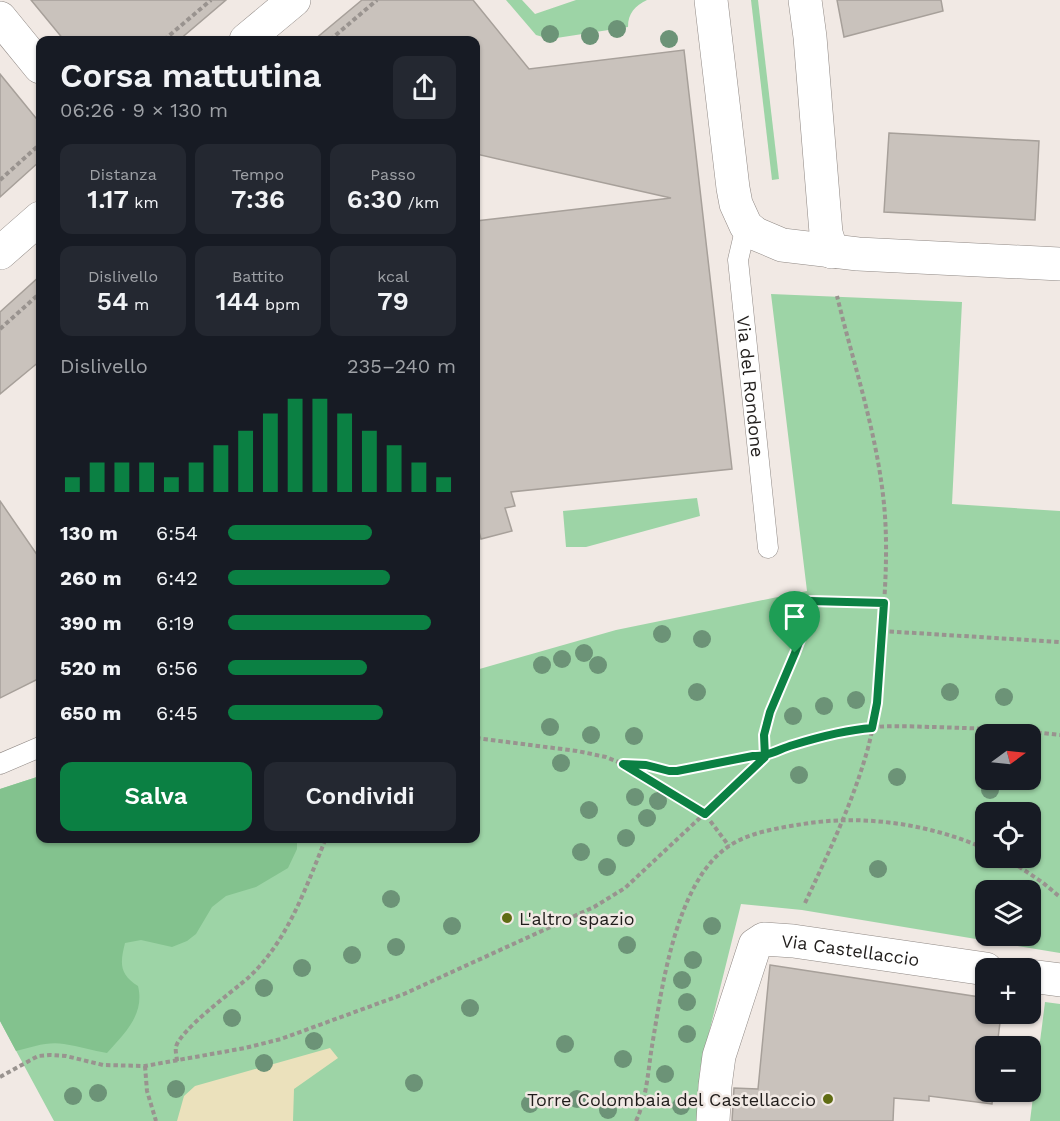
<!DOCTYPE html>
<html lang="it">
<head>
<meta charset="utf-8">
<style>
	:root { --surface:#171b24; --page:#242831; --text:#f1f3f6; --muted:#9ea1a6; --accent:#0b8043 }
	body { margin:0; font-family:"Work Sans",sans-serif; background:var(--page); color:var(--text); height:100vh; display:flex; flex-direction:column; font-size:22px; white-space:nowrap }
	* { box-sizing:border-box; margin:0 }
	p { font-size:20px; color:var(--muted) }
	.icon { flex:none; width:33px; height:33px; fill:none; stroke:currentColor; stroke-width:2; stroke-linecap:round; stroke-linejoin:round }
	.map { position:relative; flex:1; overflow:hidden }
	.drawer { position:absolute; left:36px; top:36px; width:444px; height:807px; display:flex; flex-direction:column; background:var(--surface); border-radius:12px; box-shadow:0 2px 4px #0004 }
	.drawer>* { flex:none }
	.needle { width:39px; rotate:75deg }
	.buttons { position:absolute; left:975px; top:724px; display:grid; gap:12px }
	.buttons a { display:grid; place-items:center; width:66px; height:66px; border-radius:12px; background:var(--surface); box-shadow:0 2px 4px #0004; font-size:30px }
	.pin { position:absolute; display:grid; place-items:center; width:51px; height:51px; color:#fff; margin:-62px -26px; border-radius:50% 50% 50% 0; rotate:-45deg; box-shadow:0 0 6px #0007 }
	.pin .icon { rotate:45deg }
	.round { display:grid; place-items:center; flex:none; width:63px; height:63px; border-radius:12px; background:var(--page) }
	.headline { display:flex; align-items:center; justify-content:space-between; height:102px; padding:0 24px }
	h1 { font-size:33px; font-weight:600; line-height:45px }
	.figures { display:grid; grid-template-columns:repeat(3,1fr); gap:9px; height:102px; padding:6px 24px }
	.figures div { display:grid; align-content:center; border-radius:12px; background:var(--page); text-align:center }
	.figures b { font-size:26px; font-weight:600 }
	.figures small { font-size:16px; font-weight:400 }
	.figures p { font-size:16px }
	.chart { height:168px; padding:12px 24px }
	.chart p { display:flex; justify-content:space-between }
	.chart svg { width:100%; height:108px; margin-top:6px; stroke:var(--accent); stroke-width:6 }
	.primary-button { display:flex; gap:12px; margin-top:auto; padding:12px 24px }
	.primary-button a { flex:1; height:69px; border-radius:12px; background:var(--accent); color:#fff; font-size:24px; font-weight:600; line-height:69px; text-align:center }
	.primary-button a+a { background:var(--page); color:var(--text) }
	ul { padding:0 24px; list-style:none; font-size:20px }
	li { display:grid; grid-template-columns:96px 72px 1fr; align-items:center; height:45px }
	li i { height:15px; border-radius:8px; background:var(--accent) }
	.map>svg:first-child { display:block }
	.green { fill:#9dd4a6; fill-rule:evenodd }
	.forest { fill:#83c28e }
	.sand { fill:#ebe1bc }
	.building { fill:#c9c2bc; stroke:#a7a09a; stroke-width:1.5 }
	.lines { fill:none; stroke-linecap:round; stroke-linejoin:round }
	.service-casing { stroke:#908985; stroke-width:21 }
	.minor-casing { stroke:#908985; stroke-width:34 }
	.tertiary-casing { stroke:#908985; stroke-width:34 }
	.path { stroke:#99938f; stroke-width:4; stroke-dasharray:4.5 3; stroke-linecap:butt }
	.service { stroke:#fff; stroke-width:20 }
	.minor { stroke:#fff; stroke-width:33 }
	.tertiary { stroke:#fff; stroke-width:33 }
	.tree { fill:#6c9377 }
	.route-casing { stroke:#fff; stroke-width:12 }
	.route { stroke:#0b8043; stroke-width:8 }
	.poi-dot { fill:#606c13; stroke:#f1e9e4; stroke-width:2 }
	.labels { text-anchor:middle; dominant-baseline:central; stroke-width:5; stroke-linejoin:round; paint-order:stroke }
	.street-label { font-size:18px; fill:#201d1b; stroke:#f1e9e4 }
	.poi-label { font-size:18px; fill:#201d1b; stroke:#f1e9e4; text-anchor:start }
</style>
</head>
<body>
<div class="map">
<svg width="1060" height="1121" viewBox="0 0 1060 1121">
	<rect width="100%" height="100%" fill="#f1e9e4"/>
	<!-- green -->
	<g class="green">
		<path d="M506,0h16l13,14 41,-14h71c-12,6 -19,13 -19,27l-78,12 -14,-4z"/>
		<polygon points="751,0 758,0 779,179 772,180"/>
		<path d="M771,294l191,8 -10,202 108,7v442l-258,-43 -61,-6 -41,165 -3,52h-643l-54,-100v-232l40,-13v62h436v-168l140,-40 191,-39zM986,735h44v45h-44zM986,813h44v45h-44zM986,891h44v45h-44z"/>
		<polygon points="697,498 700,516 586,547 566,547 563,511"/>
		<polygon points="1045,1002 1060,1004 1060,1121 1030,1121"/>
	</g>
	<!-- forest -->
	<path class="forest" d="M40,776v62l257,1v10l-9,19 -32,19 -30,9 -14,11 -16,27 -9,7 -15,6 -31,-7 -16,3c-5,20 -6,31 13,43 7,28 -13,47 -31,67 -14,-2 -28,-7 -43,-9 -16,-3 -32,3 -48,7l-16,-30v-232z"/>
	<!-- sand -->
	<polygon class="sand" points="330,1048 338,1058 294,1089 293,1121 177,1121 184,1096 195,1086"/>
	<!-- building -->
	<g class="building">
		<polygon points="31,0 226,0 179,40 64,40"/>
		<polygon points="362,0 473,0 529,69 684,50 732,469 511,492 515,506 505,508 512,531 481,539 476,520 476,221 671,198 476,154 476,40 314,40"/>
		<polygon points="837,0 941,0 943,11 844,37"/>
		<polygon points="0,74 40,123 40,161 0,197"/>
		<polygon points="889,133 1039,141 1035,220 884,212"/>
		<polygon points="40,276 40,361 0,394 0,312"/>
		<polygon points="0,501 40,559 40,678 0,698"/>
		<polygon points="770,965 986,998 986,1014 1001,1014 997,1047 986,1047 986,1092 993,1092 992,1104 929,1096 929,1101 894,1098 893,1121 732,1121 734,1088 758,1089"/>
	</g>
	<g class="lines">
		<defs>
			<g id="service">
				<path id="s1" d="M746,226l-8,34 30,288"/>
				<polyline points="0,764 40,747"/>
			</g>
			<g id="minor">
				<polyline points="711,0 733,188 736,204 746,226 756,234 782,245 858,254 1060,264"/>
				<polyline points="805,0 810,37 826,233 832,252"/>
				<polyline points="0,18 40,67"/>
				<polyline points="1030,976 1060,980"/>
				<path id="s2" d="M713,1121l2,-35 4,-30 36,-111 9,-6 29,2 193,28"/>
			</g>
			<g id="tertiary">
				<polyline points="246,40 294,0"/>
				<polyline points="0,253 40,218"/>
			</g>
		</defs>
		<!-- service casing -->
		<use href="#service" class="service-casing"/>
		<!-- minor casing -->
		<use href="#minor" class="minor-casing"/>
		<!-- tertiary casing -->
		<use href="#tertiary" class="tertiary-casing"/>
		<!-- path -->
		<g class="path">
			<polyline points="164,40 211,0"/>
			<polyline points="330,40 377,0"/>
			<polyline points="0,180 40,144"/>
			<polyline points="0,329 40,293"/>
			<polyline points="882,631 1060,642"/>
			<path d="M476,738l101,13 29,6 17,7 23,1 23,6 84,-15c15,1 25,-7 39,-11 19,-6 38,-11 58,-15 26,-5 55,-4 82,-3 43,1 86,3 128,8"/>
			<polyline points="623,764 705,814 729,846"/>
			<polyline points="1006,858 1042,882 1060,897"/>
			<path d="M805,903c24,-51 48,-101 63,-155 9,-34 11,-69 13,-104 4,-49 8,-100 2,-149 -8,-68 -30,-133 -46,-199"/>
			<path d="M177,1061c0,-4 -2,-10 -1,-14 3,-16 57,-56 72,-69 40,-37 58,-91 78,-140"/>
			<polyline points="145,1066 147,1091 156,1121"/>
			<polyline points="0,1077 38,1056 50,1055 66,1056 103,1065 145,1066 245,1048 281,1039 404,994 594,907 625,888 765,757 763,735 770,712 804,629 810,601 884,603"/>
			<path d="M636,1121c11,-23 12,-51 16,-75 10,-59 24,-165 77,-200 21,-14 50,-18 74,-22 60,-10 127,0 183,25"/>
		</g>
		<!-- service -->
		<use href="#service" class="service"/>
		<!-- minor -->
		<use href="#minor" class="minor"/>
		<!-- tertiary -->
		<use href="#tertiary" class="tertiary"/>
	</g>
	<!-- trees -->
	<g class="tree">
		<circle cx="617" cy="29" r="9"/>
		<circle cx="550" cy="34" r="9"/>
		<circle cx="590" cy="36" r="9"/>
		<circle cx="669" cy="39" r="9"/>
		<circle cx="662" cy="634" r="9"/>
		<circle cx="702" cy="639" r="9"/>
		<circle cx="584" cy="653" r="9"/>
		<circle cx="562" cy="659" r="9"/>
		<circle cx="542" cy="665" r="9"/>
		<circle cx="598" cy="665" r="9"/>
		<circle cx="697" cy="692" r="9"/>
		<circle cx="950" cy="692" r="9"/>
		<circle cx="1004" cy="697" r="9"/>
		<circle cx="856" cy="700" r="9"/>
		<circle cx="824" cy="706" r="9"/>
		<circle cx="793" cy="716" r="9"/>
		<circle cx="550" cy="727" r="9"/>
		<circle cx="591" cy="735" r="9"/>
		<circle cx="634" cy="736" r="9"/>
		<circle cx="561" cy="763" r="9"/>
		<circle cx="799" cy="775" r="9"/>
		<circle cx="897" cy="777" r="9"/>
		<circle cx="990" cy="790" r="9"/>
		<circle cx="635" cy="797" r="9"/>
		<circle cx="658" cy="801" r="9"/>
		<circle cx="589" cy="810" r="9"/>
		<circle cx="647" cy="818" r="9"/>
		<circle cx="626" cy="838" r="9"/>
		<circle cx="581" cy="852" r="9"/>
		<circle cx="607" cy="867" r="9"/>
		<circle cx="878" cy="869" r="9"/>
		<circle cx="391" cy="899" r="9"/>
		<circle cx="452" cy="926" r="9"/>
		<circle cx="712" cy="926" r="9"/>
		<circle cx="627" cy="945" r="9"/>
		<circle cx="396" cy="947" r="9"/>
		<circle cx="352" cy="955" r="9"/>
		<circle cx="693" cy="960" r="9"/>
		<circle cx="302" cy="968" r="9"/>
		<circle cx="682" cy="980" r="9"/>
		<circle cx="264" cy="988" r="9"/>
		<circle cx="687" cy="1002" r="9"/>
		<circle cx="470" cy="1008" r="9"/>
		<circle cx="232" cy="1018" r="9"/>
		<circle cx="687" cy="1034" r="9"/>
		<circle cx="314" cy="1041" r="9"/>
		<circle cx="565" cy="1044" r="9"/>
		<circle cx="623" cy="1059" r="9"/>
		<circle cx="264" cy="1063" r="9"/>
		<circle cx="665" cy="1074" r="9"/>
		<circle cx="414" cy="1083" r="9"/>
		<circle cx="176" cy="1089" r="9"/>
		<circle cx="98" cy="1093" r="9"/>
		<circle cx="73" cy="1096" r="9"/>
		<circle cx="577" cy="1099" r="9"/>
		<circle cx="530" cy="1104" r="9"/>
		<circle cx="681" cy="1106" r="9"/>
		<circle cx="608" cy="1110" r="9"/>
	</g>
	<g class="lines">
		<defs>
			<path id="route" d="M795,653l-25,59 -6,23 1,22 -60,57 -82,-50 23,1 23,6h8l76,-15c15,1 26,-7 40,-11 26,-8 52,-15 79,-17l5,-25 7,-100 -74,-2 -6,28 -9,24"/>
		</defs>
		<!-- route casing -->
		<use href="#route" class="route-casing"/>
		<!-- route -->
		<use href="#route" class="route"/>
	</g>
	<!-- markers -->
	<g class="poi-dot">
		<circle cx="507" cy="918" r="6"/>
		<circle cx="828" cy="1099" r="6"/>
	</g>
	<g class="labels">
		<!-- street labels -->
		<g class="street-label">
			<text stroke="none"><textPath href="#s1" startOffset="162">Via del Rondone</textPath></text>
			<text stroke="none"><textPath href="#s2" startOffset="280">Via Castellaccio</textPath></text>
		</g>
		<!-- poi labels -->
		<g class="poi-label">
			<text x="519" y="918">L'altro spazio</text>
			<text x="816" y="1099" text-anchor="end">Torre Colombaia del Castellaccio</text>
		</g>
	</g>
</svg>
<div class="buttons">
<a><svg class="needle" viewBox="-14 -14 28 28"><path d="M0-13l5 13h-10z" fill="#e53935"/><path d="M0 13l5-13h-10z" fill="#9ea1a6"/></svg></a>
<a><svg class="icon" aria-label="locate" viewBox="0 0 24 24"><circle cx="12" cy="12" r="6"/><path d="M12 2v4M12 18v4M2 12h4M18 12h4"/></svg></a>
<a><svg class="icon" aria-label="layers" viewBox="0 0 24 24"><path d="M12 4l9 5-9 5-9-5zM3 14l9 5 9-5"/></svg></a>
<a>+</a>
<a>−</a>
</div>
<div class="pin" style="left:795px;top:653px;background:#1e9e55"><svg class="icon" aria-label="arrive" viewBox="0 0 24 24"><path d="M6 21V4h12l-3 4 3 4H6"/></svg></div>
<section class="drawer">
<div class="headline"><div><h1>Corsa mattutina</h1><p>06:26 · 9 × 130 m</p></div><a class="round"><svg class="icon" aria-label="share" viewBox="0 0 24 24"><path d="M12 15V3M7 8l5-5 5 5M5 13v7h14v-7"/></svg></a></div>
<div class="figures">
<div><p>Distanza</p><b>1.17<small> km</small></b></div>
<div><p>Tempo</p><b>7:36</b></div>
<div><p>Passo</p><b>6:30<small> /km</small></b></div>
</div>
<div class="figures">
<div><p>Dislivello</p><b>54<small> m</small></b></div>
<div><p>Battito</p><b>144<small> bpm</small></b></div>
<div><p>kcal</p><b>79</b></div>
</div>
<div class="chart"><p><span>Dislivello</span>235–240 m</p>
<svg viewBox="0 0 160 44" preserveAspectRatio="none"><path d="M5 44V38M15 44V32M25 44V32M35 44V32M45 44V38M55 44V32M65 44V25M75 44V19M85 44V12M95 44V6M105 44V6M115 44V12M125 44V19M135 44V25M145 44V32M155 44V38"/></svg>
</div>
<ul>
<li><b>130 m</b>6:54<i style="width:63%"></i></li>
<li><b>260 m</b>6:42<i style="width:71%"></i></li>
<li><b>390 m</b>6:19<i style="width:89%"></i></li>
<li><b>520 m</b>6:56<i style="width:61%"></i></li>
<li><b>650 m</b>6:45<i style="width:68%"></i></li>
</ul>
<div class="primary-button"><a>Salva</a><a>Condividi</a></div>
</section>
</div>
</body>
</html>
